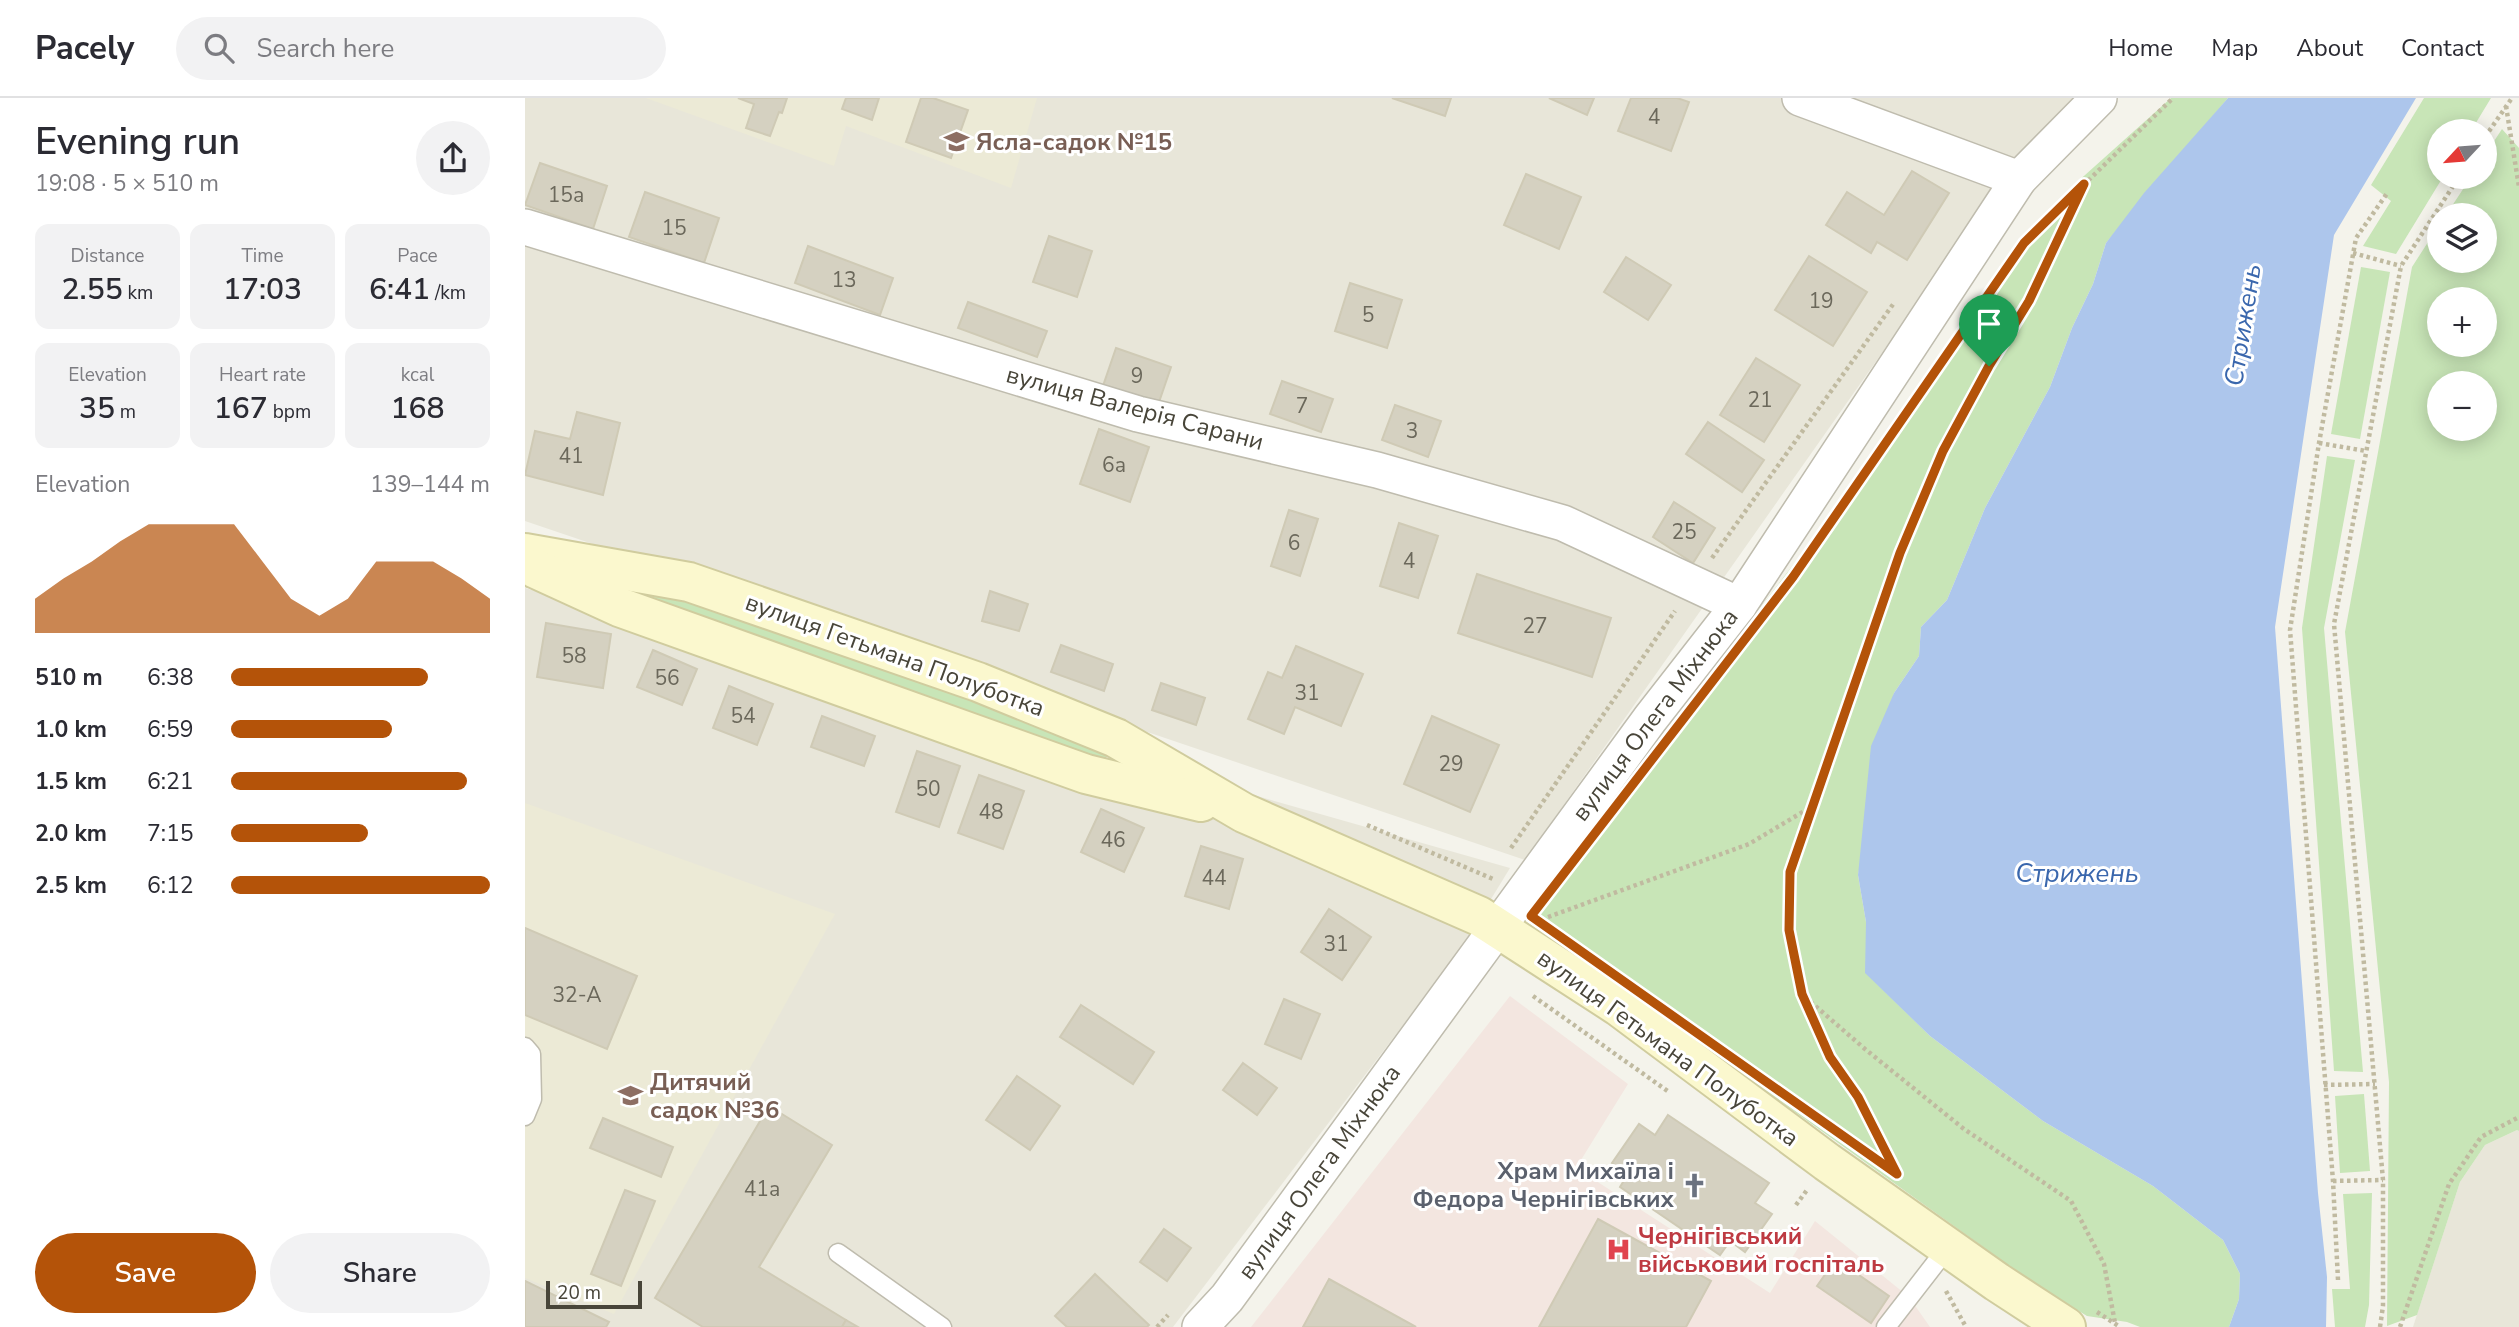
<!DOCTYPE html>
<html lang="en">
<head>
<meta charset="utf-8">
<style>
	:root { --surface:#fff; --page:#f2f2f3; --text:#2b2b33; --muted:#7c7c81; --line:#e1e1e2; --accent:#b45309 }
	body { margin:0; font-family:"Nunito Sans",sans-serif; background:var(--page); color:var(--text); height:100vh; display:flex; flex-direction:column; font-size:26px; white-space:nowrap }
	* { box-sizing:border-box; margin:0 }
	p { font-size:23px; color:var(--muted) }
	.icon { flex:none; width:38px; height:38px; fill:none; stroke:currentColor; stroke-width:2; stroke-linecap:round; stroke-linejoin:round }
	.map { position:relative; flex:1; overflow:hidden }
	.side { display:flex; flex-direction:column; background:var(--surface); width:525px }
	.side>* { flex:none }
	.needle { width:46px; rotate:244deg }
	.buttons { position:absolute; left:1902px; top:21px; display:grid; gap:14px }
	.buttons a { display:grid; place-items:center; width:70px; height:70px; border-radius:50%; background:var(--surface); box-shadow:0 4px 18px #0003; font-size:35px }
	.scale { position:absolute; left:21px; bottom:18px; width:96px; box-sizing:border-box; padding-left:7px; border:4px solid #484539; border-top:0; font-size:19px; line-height:24px; white-space:nowrap; color:#484539; -webkit-text-stroke:5px #fff; paint-order:stroke }
	.pin { position:absolute; display:grid; place-items:center; width:60px; height:60px; color:#fff; margin:-72px -30px; border-radius:50% 50% 50% 0; rotate:-45deg; box-shadow:0 0 7px #0007 }
	.pin .icon { rotate:45deg }
	.round { display:grid; place-items:center; flex:none; width:74px; height:74px; border-radius:37px; background:var(--page) }
	.headline { display:flex; align-items:center; justify-content:space-between; height:119px; padding:0 35px }
	h1 { font-size:38px; font-weight:600; line-height:52px }
	.metrics { display:grid; grid-template-columns:repeat(3,1fr); gap:10px; height:119px; padding:7px 35px }
	.metrics div { display:grid; align-content:center; border-radius:14px; background:var(--page); text-align:center }
	.metrics b { font-size:30px; font-weight:600 }
	.metrics small { font-size:19px; font-weight:400 }
	.metrics p { font-size:19px }
	.chart { height:196px; padding:14px 35px }
	.chart p { display:flex; justify-content:space-between }
	.chart svg { width:100%; height:126px; margin-top:7px; fill:var(--accent); opacity:.7 }
	.cta { display:flex; gap:14px; margin-top:auto; padding:14px 35px }
	.cta a { flex:1; height:80px; border-radius:42px; background:var(--accent); color:#fff; font-size:28px; font-weight:600; line-height:80px; text-align:center }
	.cta a+a { background:var(--page); color:var(--text) }
	ul { padding:0 35px; list-style:none; font-size:23px }
	li { display:grid; grid-template-columns:112px 84px 1fr; align-items:center; height:52px }
	li i { height:18px; border-radius:9px; background:var(--accent) }
	header { display:flex; align-items:center; gap:42px; box-sizing:border-box; height:98px; padding:0 35px; background:var(--surface); border-bottom:2px solid var(--line) }
	header strong { font-size:33px }
	nav { display:flex; gap:38px; margin-inline-start:auto; font-size:24px }
	.search { width:490px; height:63px; background:var(--page); display:flex; align-items:center; gap:18px; box-sizing:border-box; padding:0 24px; border-radius:38px; color:var(--muted); font-size:26px }
	main { display:flex; flex:1; min-height:0 }
	.map>svg:first-child { display:block }
	.residential { fill:#e8e6d9 }
	.education { fill:#ecead6 }
	.medical { fill:#f3e6e0 }
	.green { fill:#c8e5b7; fill-rule:evenodd }
	.water { fill:#adc6ec }
	.building { fill:#d5d1c1; stroke:#cfcab5; stroke-width:2 }
	.lines { fill:none; stroke-linecap:round; stroke-linejoin:round }
	.lane-casing { stroke:#bfbcae; stroke-width:21 }
	.street-casing { stroke:#bfbcae; stroke-width:38 }
	.secondary-casing { stroke:#d0cc9e; stroke-width:42 }
	.path { stroke:#c0baa0; stroke-width:4.5; stroke-dasharray:3.5 3.5; stroke-linecap:butt }
	.lane { stroke:#fff; stroke-width:18 }
	.street { stroke:#fff; stroke-width:35 }
	.secondary { stroke:#fbf8ce; stroke-width:38 }
	.route-casing { stroke:#fff; stroke-width:14 }
	.route { stroke:#b45309; stroke-width:9 }
	.labels { text-anchor:middle; dominant-baseline:central; stroke-width:6; stroke-linejoin:round; paint-order:stroke }
	.number-label { font-size:21px; fill:#6b685b }
	.education-label { font-size:24px; font-weight:bold; fill:#785e54; stroke:#fff; text-anchor:start }
	.street-label { font-size:24px; fill:#484539; stroke:#fff }
	.worship-label { font-size:24px; font-weight:bold; fill:#5b616d; stroke:#fff; text-anchor:end }
	.health-label { font-size:24px; font-weight:bold; fill:#be3a42; stroke:#fff; text-anchor:start }
	.water-label { font-size:26px; font-style:italic; fill:#3a67ad; stroke:#fff }
</style>
</head>
<body>
<header>
<strong>Pacely</strong>
<div class="search"><svg class="icon" aria-label="search" viewBox="0 0 24 24"><circle cx="10" cy="10" r="6"/><path d="M15 15l6 6"/></svg>Search here</div>
<nav><a>Home</a><a>Map</a><a>About</a><a>Contact</a></nav>
</header>
<main>
<section class="side">
<div class="headline"><div><h1>Evening run</h1><p>19:08 · 5 × 510 m</p></div><a class="round"><svg class="icon" aria-label="share" viewBox="0 0 24 24"><path d="M12 15V3M7 8l5-5 5 5M5 13v7h14v-7"/></svg></a></div>
<div class="metrics">
<div><p>Distance</p><b>2.55<small> km</small></b></div>
<div><p>Time</p><b>17:03</b></div>
<div><p>Pace</p><b>6:41<small> /km</small></b></div>
</div>
<div class="metrics">
<div><p>Elevation</p><b>35<small> m</small></b></div>
<div><p>Heart rate</p><b>167<small> bpm</small></b></div>
<div><p>kcal</p><b>168</b></div>
</div>
<div class="chart"><p><span>Elevation</span>139–144 m</p>
<svg viewBox="0 0 160 44" preserveAspectRatio="none"><path d="M0 44V32L10 25L20 19L30 12L40 6L50 6L60 6L70 6L80 19L90 32L100 38L110 32L120 19L130 19L140 19L150 25L160 32V44z"/></svg>
</div>
<ul>
<li><b>510 m</b>6:38<i style="width:76%"></i></li>
<li><b>1.0 km</b>6:59<i style="width:62%"></i></li>
<li><b>1.5 km</b>6:21<i style="width:91%"></i></li>
<li><b>2.0 km</b>7:15<i style="width:53%"></i></li>
<li><b>2.5 km</b>6:12<i style="width:100%"></i></li>
</ul>
<div class="cta"><a>Save</a><a>Share</a></div>
</section>
<div class="map">
<svg width="1994" height="1229" viewBox="0 0 1994 1229">
	<rect width="100%" height="100%" fill="#f4f3eb"/>
	<!-- residential -->
	<g class="residential">
		<polygon points="0,0 1572,0 1371,235 1000,762 0,423"/>
		<polygon points="0,490 985,770 933,855 648,1229 0,1229"/>
		<polygon points="1992,1032 1994,1033 1994,1229 1888,1229 1935,1084 1960,1047"/>
	</g>
	<!-- education -->
	<g class="education">
		<polygon points="121,0 512,0 486,90 321,28 309,68"/>
		<polygon points="0,705 310,816 89,1216 0,1180"/>
	</g>
	<!-- medical -->
	<polygon class="medical" points="985,898 1103,986 1051,1070 1245,1195 1290,1123 1384,1199 1405,1229 726,1229"/>
	<!-- green -->
	<g class="green">
		<polygon points="1646,0 1703,0 1581,145 1568,186 1547,230 1525,289 1460,410 1422,502 1396,529 1394,558 1369,595 1333,777 1341,824 1341,875 1405,938 1518,1023 1628,1088 1698,1142 1715,1176 1714,1201 1704,1229 1615,1229 1602,1224 1562,1218 1507,1184 1008,826 1001,816 1294,433 1501,135 1550,86"/>
		<polygon points="1899,0 1966,0 1946,33 1914,33 1914,79 1918,79 1871,156 1838,148 1866,103 1846,87"/>
		<path d="M1977,31l17,19v983l-2,-1 -32,15 -25,37 -43,133 -30,11 2,-244 -44,-450 67,-365 27,-42v36h46v-46h-39l25,-38h14v-22zM1960,201v46h-46v-46zM1960,285v46h-46v-46z"/>
		<polygon points="1836,169 1865,174 1835,341 1806,336"/>
		<polygon points="1802,358 1830,362 1799,530 1838,974 1809,973 1777,530"/>
		<polygon points="71,491 167,493 575,645 582,658 577,666"/>
		<polygon points="1839,996 1845,1073 1815,1075 1810,998"/>
		<polygon points="1847,1095 1844,1207 1840,1229 1810,1229 1807,1191 1825,1191 1818,1096"/>
	</g>
	<!-- water -->
	<polygon class="water" points="1703,0 1891,0 1809,137 1750,529 1793,1095 1802,1179 1801,1229 1704,1229 1714,1201 1715,1176 1698,1142 1628,1088 1518,1023 1405,938 1340,875 1341,824 1333,777 1346,648 1369,595 1394,558 1396,529 1422,502 1460,410 1525,289 1547,230 1568,186 1581,145 1619,95"/>
	<!-- building -->
	<g class="building">
		<polygon points="213,0 262,0 257,15 254,14 245,38 221,30 229,6"/>
		<polygon points="321,0 354,0 347,22 317,11"/>
		<polygon points="396,0 408,0 443,12 426,60 381,44"/>
		<polygon points="867,0 926,0 920,18"/>
		<polygon points="1024,0 1069,0 1062,17"/>
		<polygon points="1106,0 1152,0 1164,4 1146,53 1093,33"/>
		<polygon points="15,65 82,88 68,131 0,107"/>
		<polygon points="1387,73 1424,95 1382,162 1352,144 1346,155 1301,127 1322,94 1359,117"/>
		<polygon points="1001,76 1056,99 1034,151 979,127"/>
		<polygon points="120,94 194,120 179,165 104,139"/>
		<polygon points="524,138 567,153 552,199 508,184"/>
		<polygon points="283,148 368,180 355,217 270,185"/>
		<polygon points="1284,158 1342,194 1308,248 1250,212"/>
		<polygon points="1101,159 1146,187 1123,222 1079,194"/>
		<polygon points="825,185 877,202 862,250 810,233"/>
		<polygon points="443,204 522,233 512,259 433,230"/>
		<polygon points="591,250 646,269 633,307 578,288"/>
		<polygon points="1231,260 1275,287 1239,344 1195,317"/>
		<polygon points="757,283 808,301 796,334 745,316"/>
		<polygon points="870,307 916,323 903,359 857,342"/>
		<polygon points="52,314 95,325 78,397 0,377 10,333 45,341"/>
		<polygon points="1183,324 1239,362 1217,394 1161,356"/>
		<polygon points="574,331 624,349 605,404 555,386"/>
		<polygon points="1149,404 1190,430 1168,465 1128,439"/>
		<polygon points="764,412 793,421 775,478 746,468"/>
		<polygon points="874,425 913,438 893,500 855,488"/>
		<polygon points="952,476 1086,520 1067,579 933,535"/>
		<polygon points="465,493 503,506 494,533 457,523"/>
		<polygon points="21,525 86,536 78,590 12,579"/>
		<polygon points="536,547 588,566 579,593 526,574"/>
		<polygon points="771,548 838,576 816,628 770,609 759,636 723,621 743,574 757,580"/>
		<polygon points="128,552 172,571 157,607 112,589"/>
		<polygon points="636,585 680,600 671,627 627,612"/>
		<polygon points="204,588 248,606 232,647 188,630"/>
		<polygon points="297,618 350,638 339,668 286,649"/>
		<polygon points="907,618 974,647 945,714 879,686"/>
		<polygon points="392,653 435,668 414,729 371,714"/>
		<polygon points="454,677 499,693 478,751 433,735"/>
		<polygon points="576,711 619,730 599,774 556,754"/>
		<polygon points="676,748 718,761 704,811 660,798"/>
		<polygon points="804,811 846,839 817,882 776,854"/>
		<polygon points="0,830 112,878 82,951 0,917"/>
		<polygon points="759,901 795,916 776,961 740,946"/>
		<polygon points="556,907 629,954 608,986 535,939"/>
		<polygon points="718,965 752,990 732,1017 698,992"/>
		<polygon points="492,978 535,1008 505,1052 461,1022"/>
		<polygon points="244,1008 307,1047 234,1169 321,1222 317,1229 178,1229 130,1200"/>
		<polygon points="1143,1017 1244,1085 1230,1105 1247,1116 1220,1154 1205,1143 1195,1157 1095,1089 1103,1076 1087,1065 1114,1026 1130,1037"/>
		<polygon points="78,1020 148,1049 136,1079 65,1050"/>
		<polygon points="100,1092 130,1103 96,1188 66,1176"/>
		<polygon points="1073,1121 1186,1183 1161,1229 1014,1229"/>
		<polygon points="639,1131 666,1150 642,1183 615,1164"/>
		<polygon points="1311,1161 1364,1198 1346,1225 1292,1188"/>
		<polygon points="570,1176 624,1227 622,1229 542,1229 530,1218"/>
		<polygon points="804,1181 891,1229 778,1229"/>
		<polygon points="0,1183 84,1224 81,1229 0,1229"/>
		<polygon points="321,1222 333,1229 317,1229"/>
	</g>
	<g class="lines">
		<defs>
			<g id="lane">
				<polyline points="0,949 6,956 7,1001 0,1018"/>
				<polyline points="313,1155 417,1229"/>
				<polyline points="1361,1229 1423,1149"/>
			</g>
			<g id="street">
				<polyline points="1275,0 1494,81"/>
				<polyline points="0,129 613,316 852,372 1038,425 1214,507"/>
				<polyline points="675,1229 702,1200 1125,621 1214,507 1494,81 1574,0"/>
			</g>
			<g id="secondary">
				<polyline points="0,455 164,484 453,584 591,640 719,715 954,818 1093,908 1302,1064 1472,1184 1541,1229"/>
				<polyline points="11,471 94,509 561,676 676,704"/>
			</g>
		</defs>
		<!-- lane casing -->
		<use href="#lane" class="lane-casing"/>
		<!-- street casing -->
		<use href="#street" class="street-casing"/>
		<!-- secondary casing -->
		<use href="#secondary" class="secondary-casing"/>
		<!-- path -->
		<g class="path">
			<polyline points="1981,8 1994,89"/>
			<polyline points="1960,39 1987,0"/>
			<polyline points="1828,155 1876,168"/>
			<polyline points="1427,250 1499,145 1648,0"/>
			<polyline points="1794,345 1841,353"/>
			<polyline points="1187,460 1369,205"/>
			<polyline points="842,727 968,781"/>
			<polyline points="986,750 1150,513"/>
			<polyline points="1023,819 1224,746 1286,709"/>
			<polyline points="1008,898 1144,994"/>
			<polyline points="1280,899 1340,951 1439,1031 1546,1103 1579,1166 1590,1225"/>
			<polyline points="1799,987 1850,986"/>
			<polyline points="1367,1065 1333,999 1305,959 1277,896 1264,832 1264,774 1375,455 1418,353 1464,268 1505,203 1557,90"/>
			<polyline points="1808,1083 1858,1082"/>
			<polyline points="1271,1107 1282,1092"/>
			<polyline points="1813,1182 1808,1083 1765,532 1794,345 1831,140 1863,94"/>
			<polyline points="1421,1193 1441,1229"/>
			<polyline points="1572,1214 1595,1229"/>
			<polyline points="632,1229 643,1217"/>
			<polyline points="1855,1229 1858,1208 1858,1082 1809,526 1876,168 1934,79"/>
			<polyline points="1875,1229 1924,1086 1956,1039 1994,1019"/>
		</g>
		<!-- lane -->
		<use href="#lane" class="lane"/>
		<!-- street -->
		<use href="#street" class="street"/>
		<!-- secondary -->
		<use href="#secondary" class="secondary"/>
	</g>
	<g class="lines">
		<defs>
			<polygon id="route" points="1559,86 1504,203 1464,268 1418,353 1375,455 1265,774 1264,832 1277,896 1305,959 1333,999 1372,1076 1006,818 1268,479 1499,145"/>
		</defs>
		<!-- route casing -->
		<use href="#route" class="route-casing"/>
		<!-- route -->
		<use href="#route" class="route"/>
	</g>
	<!-- icons -->
	<defs>
		<symbol id="school-bare" viewBox="-9 -9 18 18"><path d="M0-5L7-2L0 1L-7-2ZM-4 1L0 2.5L4 1V4Q0 6-4 4Z" fill="#8d6e63" stroke="#fff" stroke-width="2.5" paint-order="stroke"/></symbol>
		<symbol id="church-bare" viewBox="-9 -9 18 18"><path d="M-1.2-6h2.4v3.5h3.3v2.4h-3.3V6h-2.4V-.1h-3.3v-2.4h3.3Z" fill="#6b7280" stroke="#fff" stroke-width="2.5" paint-order="stroke"/></symbol>
		<symbol id="hospital-bare" viewBox="-9 -9 18 18"><path d="M-5-5h3v3.5h4V-5h3V5h-3V1.5h-4V5h-3Z" fill="#e0444e" stroke="#fff" stroke-width="2.5" paint-order="stroke"/></symbol>
	</defs>
	<g fill-rule="evenodd">
		<use href="#school-bare" x="414" y="26" width="35" height="35"/>
		<use href="#school-bare" x="88" y="980" width="35" height="35"/>
		<use href="#church-bare" x="1152" y="1070" width="35" height="35"/>
		<use href="#hospital-bare" x="1076" y="1134" width="35" height="35"/>
	</g>
	<g class="labels">
		<!-- number labels -->
		<g class="number-label">
			<text x="1129" y="19">4</text>
			<text x="41" y="97">15а</text>
			<text x="149" y="130">15</text>
			<text x="319" y="182">13</text>
			<text x="1296" y="203">19</text>
			<text x="843" y="217">5</text>
			<text x="612" y="278">9</text>
			<text x="1235" y="302">21</text>
			<text x="777" y="308">7</text>
			<text x="887" y="333">3</text>
			<text x="46" y="358">41</text>
			<text x="589" y="367">6а</text>
			<text x="1159" y="434">25</text>
			<text x="769" y="445">6</text>
			<text x="884" y="463">4</text>
			<text x="1010" y="528">27</text>
			<text x="49" y="558">58</text>
			<text x="142" y="580">56</text>
			<text x="782" y="595">31</text>
			<text x="218" y="618">54</text>
			<text x="926" y="666">29</text>
			<text x="403" y="691">50</text>
			<text x="466" y="714">48</text>
			<text x="588" y="742">46</text>
			<text x="689" y="780">44</text>
			<text x="811" y="846">31</text>
			<text x="52" y="897">32-А</text>
			<text x="237" y="1091">41а</text>
		</g>
		<!-- education labels -->
		<g class="education-label">
			<text x="451" y="44">Ясла-садок №15</text>
			<text x="125" y="984">Дитячий<tspan x="125" dy="28">садок №36</tspan></text>
		</g>
		<!-- street labels -->
		<g class="street-label">
			<text transform="translate(610 310) rotate(15)">вулиця Валерія Сарани</text>
			<text transform="translate(370 557) rotate(20)">вулиця Гетьмана Полуботка</text>
			<text transform="translate(1130 617) rotate(-53)">вулиця Олега Міхнюка</text>
			<text transform="translate(1143 950) rotate(36)">вулиця Гетьмана Полуботка</text>
			<text transform="translate(794 1074) rotate(-54)">вулиця Олега Міхнюка</text>
		</g>
		<!-- worship labels -->
		<g class="worship-label">
			<text x="1149" y="1073">Храм Михаїла і<tspan x="1149" dy="28">Федора Чернігівських</tspan></text>
		</g>
		<!-- health labels -->
		<g class="health-label">
			<text x="1113" y="1138">Чернігівський<tspan x="1113" dy="28">військовий госпіталь</tspan></text>
		</g>
		<!-- water labels -->
		<g class="water-label">
			<text transform="translate(1718 227) rotate(-81)">Стрижень</text>
			<text x="1552" y="775">Стрижень</text>
		</g>
	</g>
</svg>
<div class="buttons">
<a><svg class="needle" viewBox="-14 -14 28 28"><path d="M0-13l5 13h-10z" fill="#e53935"/><path d="M0 13l5-13h-10z" fill="#7c7c81"/></svg></a>
<a><svg class="icon" aria-label="layers" viewBox="0 0 24 24"><path d="M12 4l9 5-9 5-9-5zM3 14l9 5 9-5"/></svg></a>
<a>+</a>
<a>−</a>
</div>
<div class="scale">20 m</div>
<div class="pin" style="left:1464px;top:268px;background:#1e9e55"><svg class="icon" aria-label="arrive" viewBox="0 0 24 24"><path d="M6 21V4h12l-3 4 3 4H6"/></svg></div>
</div>
</main>
</body>
</html>
